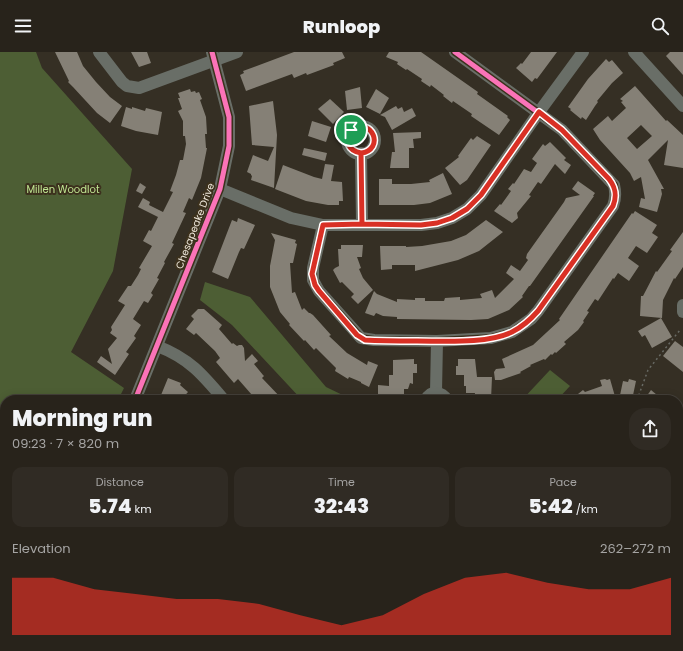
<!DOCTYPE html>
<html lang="en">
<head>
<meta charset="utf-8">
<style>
	:root { --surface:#28231b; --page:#302b24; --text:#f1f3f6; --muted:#a5a4a3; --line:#44403a; --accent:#d93025 }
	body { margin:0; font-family:Poppins,sans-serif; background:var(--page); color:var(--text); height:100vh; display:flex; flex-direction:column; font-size:15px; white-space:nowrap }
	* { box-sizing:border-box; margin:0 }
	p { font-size:13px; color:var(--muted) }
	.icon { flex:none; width:22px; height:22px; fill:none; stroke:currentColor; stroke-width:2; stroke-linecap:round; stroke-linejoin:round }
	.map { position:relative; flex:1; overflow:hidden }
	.sheet { position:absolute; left:0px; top:343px; width:683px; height:256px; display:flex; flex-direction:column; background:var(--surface); border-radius:16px 16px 0 0; box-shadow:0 2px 10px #0003,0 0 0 1px var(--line) }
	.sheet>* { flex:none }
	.pin { position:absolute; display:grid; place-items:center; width:34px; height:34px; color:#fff; margin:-17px; border:2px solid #fff; border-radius:50%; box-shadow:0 1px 4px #0007 }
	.round { display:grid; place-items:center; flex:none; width:42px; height:42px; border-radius:16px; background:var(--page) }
	.overview { display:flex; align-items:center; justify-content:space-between; height:68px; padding:0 12px }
	h1 { font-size:22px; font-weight:800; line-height:30px }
	.metrics { display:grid; grid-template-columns:repeat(3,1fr); gap:6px; height:68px; padding:4px 12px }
	.metrics div { display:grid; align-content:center; border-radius:10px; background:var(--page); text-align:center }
	.metrics b { font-size:20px; font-weight:800 }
	.metrics small { font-size:11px; font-weight:400 }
	.metrics p { font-size:11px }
	.chart { height:112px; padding:8px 12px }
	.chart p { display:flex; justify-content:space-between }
	.chart svg { width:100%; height:72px; margin-top:4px; fill:var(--accent); opacity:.7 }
	header { display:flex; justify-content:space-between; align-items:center; height:52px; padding:0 12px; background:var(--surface); font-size:18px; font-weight:800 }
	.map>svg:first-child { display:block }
	.green { fill:#4d5e34 }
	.building { fill:#858076; fill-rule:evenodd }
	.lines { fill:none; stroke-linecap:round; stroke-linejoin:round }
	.path { stroke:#686a64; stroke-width:1.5; stroke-dasharray:2 3; stroke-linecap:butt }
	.minor { stroke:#696e67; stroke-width:12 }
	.cycleway-casing { stroke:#3c311d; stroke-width:8 }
	.cycleway { stroke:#fb73b8; stroke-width:5 }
	.route-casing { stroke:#fff; stroke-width:8 }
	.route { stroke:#d93025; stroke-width:5 }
	.labels { text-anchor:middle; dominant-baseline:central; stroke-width:4; stroke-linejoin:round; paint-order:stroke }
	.park-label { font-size:10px; fill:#c0e592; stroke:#3c311d }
	.street-label { font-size:10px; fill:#f0e9dd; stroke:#3c311d }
</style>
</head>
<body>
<header><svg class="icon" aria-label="menu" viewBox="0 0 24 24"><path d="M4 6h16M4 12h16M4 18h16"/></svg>Runloop<svg class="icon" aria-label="search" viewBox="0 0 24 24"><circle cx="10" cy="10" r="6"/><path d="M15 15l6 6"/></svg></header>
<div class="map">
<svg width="683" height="599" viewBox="0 0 683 599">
	<rect width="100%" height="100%" fill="#352f24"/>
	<!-- green -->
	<g class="green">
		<polygon points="0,0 36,0 42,16 132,117 113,219 71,300 124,336 118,348 5,348 5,510 0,514"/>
		<polygon points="205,230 250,245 326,335 353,348 302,348 232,273 200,248"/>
		<polygon points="550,318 570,334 557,348 522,348"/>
		<polygon points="319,594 347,594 349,599 323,599"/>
		<polygon points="525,594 565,594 570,599 532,599"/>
	</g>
	<!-- building -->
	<g class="building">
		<polygon points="55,0 77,0 83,14 96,30 110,45 122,54 110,71 97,61 73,35 68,30 69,29"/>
		<polygon points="131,0 147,0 151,11 139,15"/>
		<polygon points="294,0 342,0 345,6 333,11 334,13 307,23 306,21 294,26 292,22 246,39 240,23 244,21 243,19"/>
		<polygon points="389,0 421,0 478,40 477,42 508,64 507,65 510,68 499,83 471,64 472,62 453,49 452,51 443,44 444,43 431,33 430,35 421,29 422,27 407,17 406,18 397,12 398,10 386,5"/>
		<polygon points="531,0 557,0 537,27 535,26 532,30 516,16 521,11 522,12"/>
		<polygon points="670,0 683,0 683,23 666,4"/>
		<polygon points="606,7 609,10 612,8 623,21 612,31 597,49 598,50 595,54 586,68 582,65 581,67 570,58 571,57 568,55 588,27"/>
		<path d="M635,34l31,35 1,-1 16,15v33l-19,-3 4,-25 -20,20 16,29h-3l1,5 -5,18 -18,-5 2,-9 4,1 -4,-22 -7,4 -4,-8 -30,-33 -7,-11 15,-13 4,5 14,-13 -5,-6 2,-1 -3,-2zM641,73l11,11 -15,13 -10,-11z"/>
		<polygon points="360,35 362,56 347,58 345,39"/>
		<polygon points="190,37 191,40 195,39 196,41 199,40 202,47 200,48 206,65 207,82 205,82 206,96 207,96 201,126 192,148 189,146 183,160 186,161 172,191 174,192 164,210 165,211 157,226 159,227 151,241 153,243 148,251 144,249 133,267 141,273 134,284 136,286 126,300 129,302 115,323 97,310 101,304 112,312 108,297 117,286 110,281 112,278 111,275 125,253 118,249 128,234 131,234 138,223 141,217 139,216 152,194 143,189 149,178 151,179 158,165 138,155 143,146 150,150 149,153 163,160 173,140 170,139 176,123 180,108 183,108 186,92 185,84 183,84 183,69 178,59 182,57 178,46 180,46 178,41"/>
		<polygon points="376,37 389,46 380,62 366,55"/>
		<polygon points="330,47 344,60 333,72 318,57"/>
		<polygon points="273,49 277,83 274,136 251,128 252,124 251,123 251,122 247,120 253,103 268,109 274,95 252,93 249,54"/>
		<polygon points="396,54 398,57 402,55 404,60 412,56 416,64 392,78 385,65 380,63"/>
		<polygon points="126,55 132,57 132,55 145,59 146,56 162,60 158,83 136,79 121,74"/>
		<polygon points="312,69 331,75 326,90 308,84"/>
		<polygon points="421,80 421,86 413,87 414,96 409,96 409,116 390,116 392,100 395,100 393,81"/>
		<polygon points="477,84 491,93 467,128 460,133 445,116 459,105 458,104 471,86 473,88"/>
		<polygon points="550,90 566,106 564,108 571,113 565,122 555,112 541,132 538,130 529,143 531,144 517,161 518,166 512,171 494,159 500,152 501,153 511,139 508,137 513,131 514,132 524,117 531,120 537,111 532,107 543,92 545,94"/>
		<polygon points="304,96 327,101 325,109 302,103"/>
		<polygon points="325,112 334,113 331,129 342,130 343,149 339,149 339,153 328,153 306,149 275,137 283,113 314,125 322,127"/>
		<polygon points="443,121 452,142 430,151 414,153 379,153 379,127 392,127 392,132 411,132 430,130 429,128"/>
		<polygon points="578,129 595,141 593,144 594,144 530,234 529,234 522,244 523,245 509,258 488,267 471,268 397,267 397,265 383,264 376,261 374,264 365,261 374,239 377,242 397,250 397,247 415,248 415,246 425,246 425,249 444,249 445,246 460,245 460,248 482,246 480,242 492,238 495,246 514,227 506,221 511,213 520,219 528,208 526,206 527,202 564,150 566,146 580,143 572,137"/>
		<polygon points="140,131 146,135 142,142 136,139"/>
		<polygon points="635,159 657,173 652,181 658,185 647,201 636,194 628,206 639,214 629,229 618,221 614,227 613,226 598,249 595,247 587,259 589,260 583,269 584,270 578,278 564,290 566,292 556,301 555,300 552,303 551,302 545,308 544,307 530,313 531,314 520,320 521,321 501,328 495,328 494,320 496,317 505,316 502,307 533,293 560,268 559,267 632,161 633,162"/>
		<polygon points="238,166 255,173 244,197 241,196 239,200 228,227 212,220 232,168 237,170"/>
		<polygon points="486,168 503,180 479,199 458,208 415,219 415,213 392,213 392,217 381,218 380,194 406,194 406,195 422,194 451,189 466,183"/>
		<polygon points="683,180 683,215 675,227 674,226 663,248 662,266 640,264 641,244 643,244 656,219 657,220 672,199 670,198"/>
		<polygon points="271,181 296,188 295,191 297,192 293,211 290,211 292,241 295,240 302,258 304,256 309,261 310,261 313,263 331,283 329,284 347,301 367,313 368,309 378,313 369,335 361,331 361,330 349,325 348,327 335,319 336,316 316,296 314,298 305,288 304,289 289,273 290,272 280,260 270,235 270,214 275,188"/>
		<polygon points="341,193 363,193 362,205 357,205 361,216 359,217 363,226 373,238 358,252 351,245 354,242 342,230 340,231 333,218 335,216 339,214 338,197 341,197"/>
		<polygon points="198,257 204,257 222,273 219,277 232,292 233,291 237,294 239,293 242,293 244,296 245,309 252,302 258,309 254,312 263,323 264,324 262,326 283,348 247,348 252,343 238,327 234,331 216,310 220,306 215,299 196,281 194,283 186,277 194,267 191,264"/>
		<polygon points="661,266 672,285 652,296 645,283 642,285 638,279"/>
		<polygon points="675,289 683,295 683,320 663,304"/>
		<polygon points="414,307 414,312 417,312 417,321 413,321 413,332 410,331 408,337 404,337 404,348 378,348 378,333 389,334 389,323 393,323 393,308"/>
		<polygon points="458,307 475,307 477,325 492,325 491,348 474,348 475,341 466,341 466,334 464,334 464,323 456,323 456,314 458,314"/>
		<polygon points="168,326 181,331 180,333 188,340 181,348 159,348"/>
		<polygon points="605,327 607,328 610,327 616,348 582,348 578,342 583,338 585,340 602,334 600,328"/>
		<polygon points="629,327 636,329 632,348 619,348 623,329 628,330"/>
		<polygon points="651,338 657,343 652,348 644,348"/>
	</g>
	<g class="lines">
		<!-- path -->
		<g class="path">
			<polyline points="637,348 648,318 680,278"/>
			<polyline points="0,455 5,458"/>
			<polyline points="0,492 5,488"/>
		</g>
		<!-- minor -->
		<g class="minor">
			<polyline points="99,0 122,30 127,34 139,36 237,0"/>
			<polyline points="634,0 683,54"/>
			<circle cx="361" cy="88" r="14"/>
			<polyline points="361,101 362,172"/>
			<polyline points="220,137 291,166 323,173 421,173 437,171 452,166 467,157 481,143 539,60 583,0"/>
			<path d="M323,173l-10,43v12l6,11 42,47 13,2 63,1 54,-3 21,-6 19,-13 7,-8 75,-105c3,-8 3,-13 1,-21l-52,-55 -107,-78"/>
			<polyline points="683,253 683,260"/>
			<path d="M157,294c32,12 46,29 67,54"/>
			<polyline points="436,340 437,289"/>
			<polyline points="135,348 220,137 229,94 229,65 212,0"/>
			<path d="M426,348c4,-10 16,-9 21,0"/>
			<polyline points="678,436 683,442"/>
			<polyline points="115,594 119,599"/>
			<polyline points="256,594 261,599"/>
			<polyline points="441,594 446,599"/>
			<polyline points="654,594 659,599"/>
		</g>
		<defs>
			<g id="cycleway">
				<path d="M323,173l-10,43v12l6,11 42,47 13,2 63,1 54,-3 21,-6 19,-13 7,-8 75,-105c3,-8 3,-13 1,-21l-52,-55 -107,-78"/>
				<polyline points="135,348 220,137 229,94 229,65 212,0"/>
			</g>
		</defs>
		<!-- cycleway casing -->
		<use href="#cycleway" class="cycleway-casing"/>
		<!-- cycleway -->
		<use href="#cycleway" class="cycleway"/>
	</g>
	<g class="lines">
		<defs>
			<path id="route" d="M351,78c-7,10 -3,21 10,23l1,71 -39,1 -11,49 3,11 4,6 38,44 8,5c17,1 35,1 52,1 28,0 70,3 95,-9 10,-5 19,-13 26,-21l75,-105c4,-10 3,-18 -4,-27l-47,-49 -23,-18 -58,83 -14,14 -15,9 -15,5 -16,2 -59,-1 -1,-71c24,-3 12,-37 -10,-23"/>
		</defs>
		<!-- route casing -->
		<use href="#route" class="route-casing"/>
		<!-- route -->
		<use href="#route" class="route"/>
	</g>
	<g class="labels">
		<!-- park labels -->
		<g class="park-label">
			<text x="63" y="137">Millen Woodlot</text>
		</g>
		<!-- street labels -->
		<g class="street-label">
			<text transform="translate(195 174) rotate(-69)">Chesapeake Drive</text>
		</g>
	</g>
</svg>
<div class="pin" style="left:351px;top:78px;background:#1e9e55"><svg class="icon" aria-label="arrive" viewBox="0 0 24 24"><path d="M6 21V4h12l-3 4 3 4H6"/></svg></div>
<section class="sheet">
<div class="overview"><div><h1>Morning run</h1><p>09:23 · 7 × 820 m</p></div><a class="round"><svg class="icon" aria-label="share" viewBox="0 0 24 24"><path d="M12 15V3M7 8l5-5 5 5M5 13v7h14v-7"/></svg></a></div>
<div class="metrics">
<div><p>Distance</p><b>5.74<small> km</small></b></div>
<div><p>Time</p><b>32:43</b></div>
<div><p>Pace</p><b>5:42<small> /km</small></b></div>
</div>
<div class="chart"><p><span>Elevation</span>262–272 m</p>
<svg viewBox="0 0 160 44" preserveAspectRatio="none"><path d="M0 44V9L10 9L20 16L30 19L40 22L50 22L60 25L70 32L80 38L90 32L100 19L110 9L120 6L130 12L140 16L150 16L160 9V44z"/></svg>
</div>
</section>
</div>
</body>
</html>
